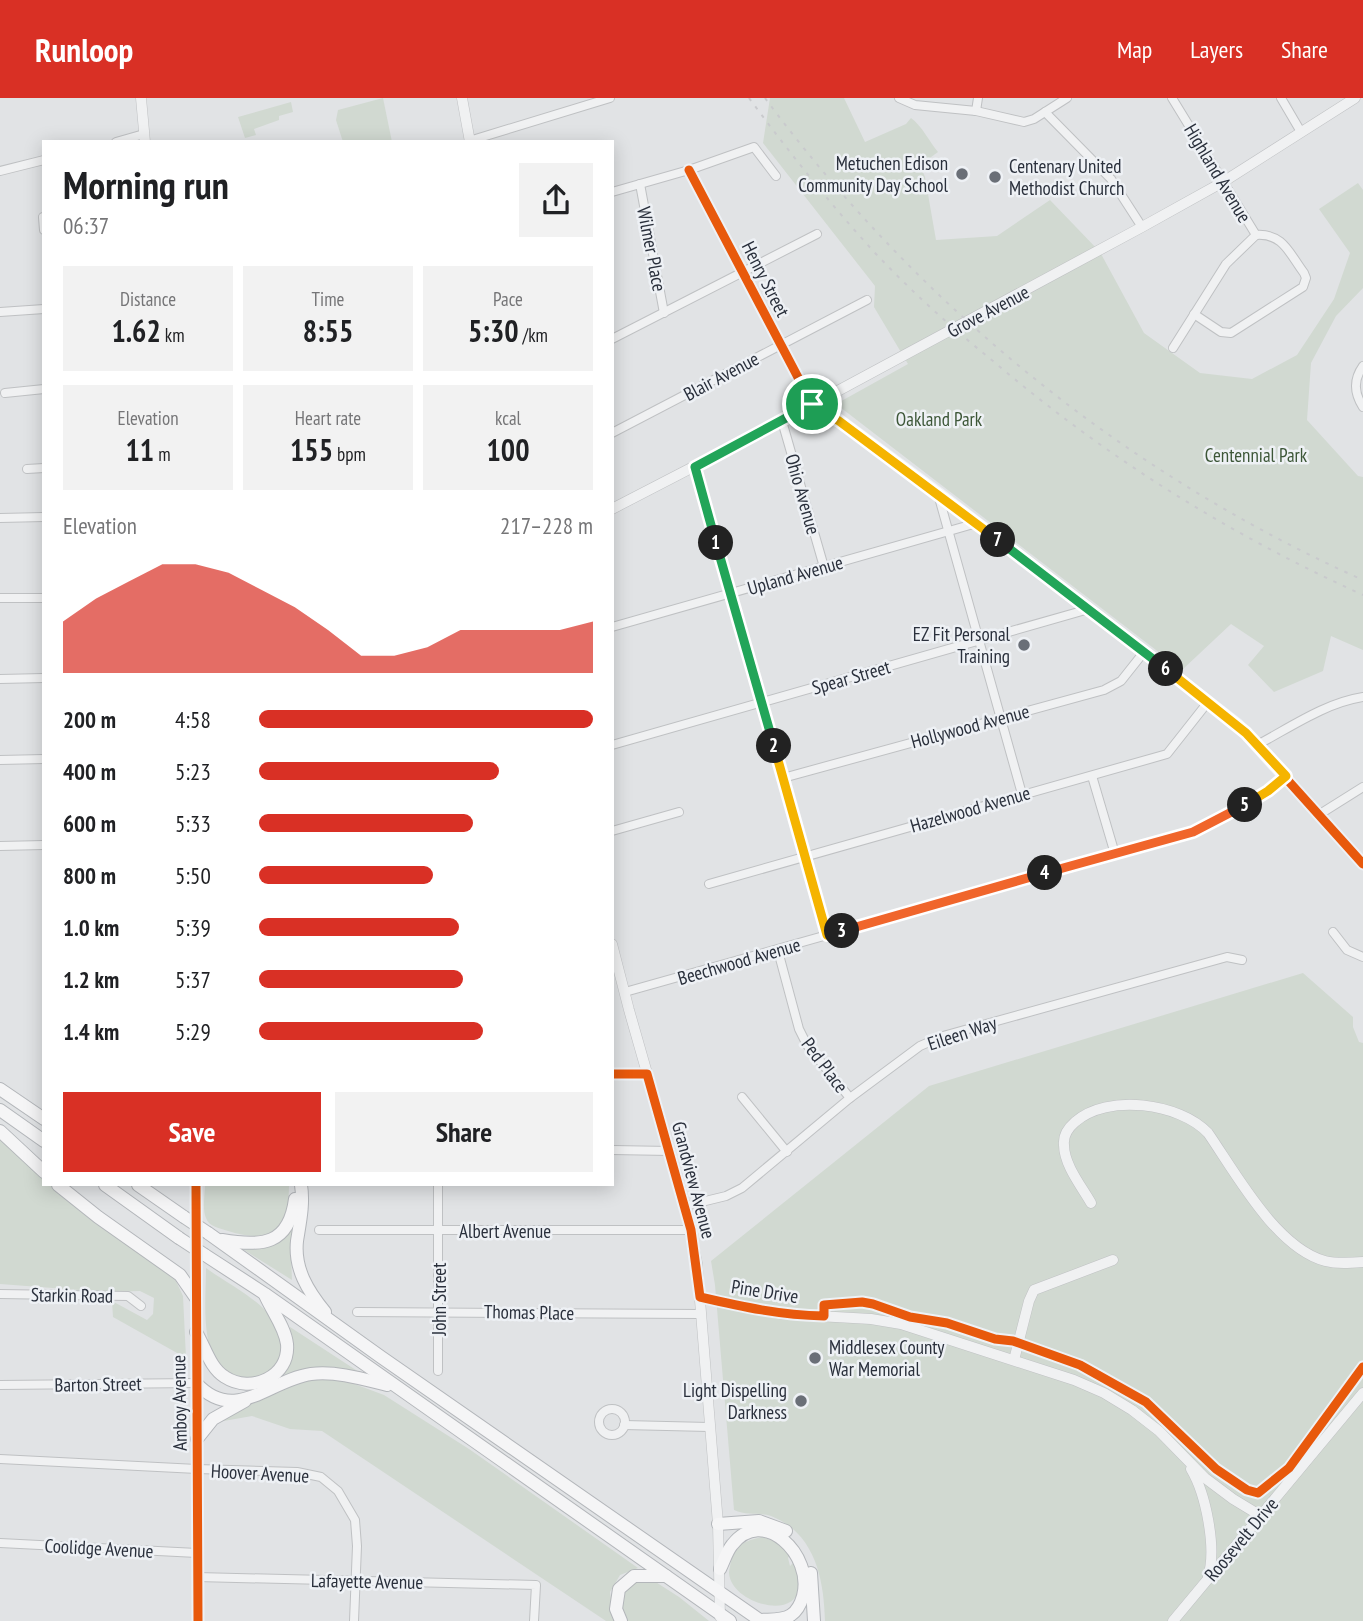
<!DOCTYPE html>
<html lang="en">
<head>
<meta charset="utf-8">
<style>
	:root { --surface:#fff; --page:#f2f2f2; --text:#202124; --muted:#757577; --accent:#d93025 }
	body { margin:0; font-family:"PT Sans Narrow",sans-serif; background:var(--page); color:var(--text); height:100vh; display:flex; flex-direction:column; font-size:26px; white-space:nowrap }
	* { box-sizing:border-box; margin:0 }
	p { font-size:23px; color:var(--muted) }
	.icon { flex:none; width:38px; height:38px; fill:none; stroke:currentColor; stroke-width:2; stroke-linecap:round; stroke-linejoin:round }
	.map { position:relative; flex:1; overflow:hidden }
	.panel { position:absolute; left:42px; top:42px; width:572px; height:1046px; display:flex; flex-direction:column; background:var(--surface); border-radius:0px; box-shadow:0 4px 18px #0003 }
	.panel>* { flex:none }
	.pin { position:absolute; display:grid; place-items:center; width:60px; height:60px; color:#fff; margin:-30px; border:4px solid #fff; border-radius:50%; box-shadow:0 2px 7px #0007 }
	.km { position:absolute; width:35px; height:35px; margin:-18px; border-radius:50%; background:#222; color:#fff; font-size:19px; line-height:35px; text-align:center }
	.round { display:grid; place-items:center; flex:none; width:74px; height:74px; border-radius:0px; background:var(--page) }
	.overview { display:flex; align-items:center; justify-content:space-between; height:119px; padding:0 21px }
	h1 { font-size:38px; font-weight:600; line-height:52px }
	.figures { display:grid; grid-template-columns:repeat(3,1fr); gap:10px; height:119px; padding:7px 21px }
	.figures div { display:grid; align-content:center; border-radius:0px; background:var(--page); text-align:center }
	.figures b { font-size:30px; font-weight:600 }
	.figures small { font-size:19px; font-weight:400 }
	.figures p { font-size:19px }
	.chart { height:196px; padding:14px 21px }
	.chart p { display:flex; justify-content:space-between }
	.chart svg { width:100%; height:126px; margin-top:7px; fill:var(--accent); opacity:.7 }
	.action { display:flex; gap:14px; margin-top:auto; padding:14px 21px }
	.action a { flex:1; height:80px; border-radius:0px; background:var(--accent); color:#fff; font-size:28px; font-weight:600; line-height:80px; text-align:center }
	.action a+a { background:var(--page); color:var(--text) }
	ul { padding:0 21px; list-style:none; font-size:23px }
	li { display:grid; grid-template-columns:112px 84px 1fr; align-items:center; height:52px }
	li i { height:18px; border-radius:9px; background:var(--accent) }
	header { display:flex; align-items:center; gap:42px; box-sizing:border-box; height:98px; padding:0 35px; background:var(--accent); color:#fff }
	header strong { font-size:33px }
	nav { display:flex; gap:38px; margin-inline-start:auto; font-size:24px }
	.map>svg:first-child { display:block }
	.green { fill:#d1d9d1 }
	.lines { fill:none; stroke-linecap:round; stroke-linejoin:round }
	.minor-casing { stroke:#bfc1c3; stroke-width:10 }
	.tertiary-casing { stroke:#bfc1c3; stroke-width:11 }
	.trunk-casing { stroke:#b3b6ba; stroke-width:14 }
	.minor { stroke:#f0f1f2; stroke-width:8 }
	.tertiary { stroke:#f0f1f2; stroke-width:10 }
	.trunk { stroke:#f5f5f6; stroke-width:12 }
	.rail { stroke:#c9cacd; stroke-width:2; stroke-dasharray:3.5 7; stroke-linecap:butt }
	.trunk-bridge-casing { stroke:#b3b6ba; stroke-width:14; stroke-linecap:butt }
	.trunk-bridge { stroke:#f5f5f6; stroke-width:12 }
	.cycleway-casing { stroke:#eef1f5; stroke-width:13 }
	.cycleway { stroke:#e8590c; stroke-width:9 }
	.split-1-casing { stroke:#fff; stroke-width:14 }
	.split-2-casing { stroke:#fff; stroke-width:14 }
	.split-3-casing { stroke:#fff; stroke-width:14 }
	.split-4-casing { stroke:#fff; stroke-width:14 }
	.split-5-casing { stroke:#fff; stroke-width:14 }
	.split-6-casing { stroke:#fff; stroke-width:14 }
	.split-7-casing { stroke:#fff; stroke-width:14 }
	.split-8-casing { stroke:#fff; stroke-width:14 }
	.split-1 { stroke:#22a559; stroke-width:9 }
	.split-2 { stroke:#22a559; stroke-width:9 }
	.split-3 { stroke:#f5b400; stroke-width:9 }
	.split-4 { stroke:#f0652b; stroke-width:9 }
	.split-5 { stroke:#f0652b; stroke-width:9 }
	.split-6 { stroke:#f5b400; stroke-width:9 }
	.split-7 { stroke:#22a559; stroke-width:9 }
	.split-8 { stroke:#f5b400; stroke-width:9 }
	.poi-dot { fill:#6a6f77; stroke:#eef1f5; stroke-width:2.5 }
	.labels { text-anchor:middle; dominant-baseline:central; stroke-width:5; stroke-linejoin:round; paint-order:stroke }
	.poi-label { font-size:19px; fill:#2a303c; stroke:#eef1f5; text-anchor:end }
	.street-label { font-size:19px; fill:#2a303c; stroke:#eef1f5 }
	.park-label { font-size:19px; fill:#3d5738; stroke:#eef1f5 }
</style>
</head>
<body>
<header>
<strong>Runloop</strong>
<nav><a>Map</a><a>Layers</a><a>Share</a></nav>
</header>
<div class="map">
<svg width="1363" height="1523" viewBox="0 0 1363 1523">
	<rect width="100%" height="100%" fill="#e1e3e5"/>
	<!-- green -->
	<g class="green">
		<polygon points="383,0 392,44 343,44 336,22 338,12"/>
		<path d="M770,0h74l21,44 41,-18 5,-6c11,8 18,23 27,34l-18,13 5,12 11,63 61,-4 53,-36 50,52 44,81 56,40 52,6 45,-24 37,-56 16,-46 -31,-44 39,-26 5,7v98l-27,28 -25,47 -4,57 51,56 5,1v173l-32,-14 -8,35 -49,21 -26,-27 16,-19 -33,-22 -49,46 -346,-266 72,-40 -34,-57 1,-21 -112,-143z"/>
		<polygon points="291,4 293,14 279,18 279,22 254,31 256,37 245,40 238,19"/>
		<path d="M1303,875l50,44v10l6,15 4,1v578h-538c-1,-42 -10,-88 -54,-105 -12,-4 -24,0 -37,-6l-19,-225 -4,-24 218,-175z"/>
		<polygon points="0,1042 44,1081 44,1087 51,1087 86,1118 175,1181 183,1198 186,1260 113,1219 112,1203 147,1222 153,1216 154,1200 140,1193 106,1194 0,1186"/>
		<path d="M205,1087h84c0,45 -16,60 -61,46 -8,-3 -19,-4 -22,-13 -4,-9 -1,-24 -1,-33z"/>
		<path d="M296,1122l-5,36 1,24 -51,-32c29,1 40,-2 55,-28z"/>
		<path d="M206,1170c18,13 41,25 57,40 25,26 30,75 -19,69 -10,-2 -21,-5 -27,-14 -16,-23 -11,-68 -11,-95z"/>
		<polygon points="290,1229 362,1276 276,1282 292,1259"/>
		<polygon points="341,1281 384,1297 469,1351 638,1470 620,1477 610,1494 614,1523 606,1523 322,1333 290,1331 252,1318 218,1324 282,1290 309,1282"/>
		<path d="M762,1439l17,6 12,11 -3,4 2,8 5,-5c4,10 4,16 4,27 -4,33 -68,15 -70,-15 0,-3 1,-7 2,-11 4,-18 14,-21 31,-25z"/>
		<polygon points="651,1481 679,1499 709,1523 624,1523 620,1507 621,1492 637,1482"/>
	</g>
	<g class="lines">
		<defs>
			<g id="minor">
				<polyline points="899,0 915,7 976,13 1024,24 1034,21 1067,0"/>
				<polyline points="1172,0 1256,137 1226,166 1173,250"/>
				<polyline points="1281,0 1301,34"/>
				<polyline points="976,13 978,0"/>
				<polyline points="1045,14 1111,81 1142,129"/>
				<polyline points="469,43 610,0"/>
				<polyline points="116,44 144,36"/>
				<polyline points="689,72 812,306 839,322 938,395 1238,627 1363,766"/>
				<polyline points="0,73 44,62"/>
				<polyline points="640,86 664,215"/>
				<polyline points="612,94 689,72 754,49 776,78"/>
				<polyline points="43,119 44,132"/>
				<polyline points="0,214 44,211"/>
				<path d="M1194,216l27,18 10,1 72,-46 3,-9 -2,-5c-15,-20 -21,-40 -48,-38"/>
				<polyline points="612,241 817,136"/>
				<path d="M1363,268c-10,14 -9,27 0,41"/>
				<polyline points="5,295 44,291"/>
				<polyline points="782,323 824,469"/>
				<polyline points="612,335 867,202"/>
				<polyline points="695,369 827,837"/>
				<polyline points="27,371 44,370"/>
				<polyline points="938,396 1022,696"/>
				<polyline points="0,420 44,419"/>
				<polyline points="0,500 44,500"/>
				<polyline points="612,529 977,425"/>
				<polyline points="0,581 44,580"/>
				<polyline points="612,647 1089,511"/>
				<path d="M1257,647c34,-18 68,-42 106,-48"/>
				<polyline points="0,662 44,661"/>
				<polyline points="1092,678 1115,756"/>
				<polyline points="783,680 1104,592 1121,583 1144,554"/>
				<polyline points="1320,716 1363,689"/>
				<polyline points="612,733 679,714"/>
				<polyline points="0,748 44,747"/>
				<polyline points="709,786 1167,656 1208,604"/>
				<polyline points="1333,834 1347,852 1363,859"/>
				<polyline points="778,853 799,931 807,947 850,1000"/>
				<polyline points="625,894 1193,734 1262,697 1286,679"/>
				<polyline points="612,976 647,976"/>
				<polyline points="742,999 787,1054"/>
				<polyline points="612,1052 670,1053"/>
				<polyline points="438,1087 438,1273"/>
				<polyline points="685,1108 726,1098 742,1090 850,1000 920,948 943,938 1227,859 1242,862"/>
				<polyline points="319,1132 691,1132"/>
				<polyline points="0,1196 128,1198 141,1208"/>
				<polyline points="357,1214 701,1216"/>
				<polyline points="0,1287 196,1285"/>
				<circle cx="612" cy="1324" r="13"/>
				<polyline points="624,1327 709,1329"/>
				<polyline points="0,1361 197,1371 297,1374 321,1379 338,1393 355,1422 357,1448 354,1523"/>
				<polyline points="0,1445 197,1455"/>
				<polyline points="197,1479 536,1487 534,1523"/>
			</g>
			<g id="tertiary">
				<polyline points="141,0 145,44"/>
				<polyline points="462,0 470,44"/>
				<polyline points="612,411 782,323 1142,129 1223,84 1355,0"/>
				<polyline points="612,846 629,912 685,1108 697,1165 718,1426 720,1519"/>
				<polyline points="196,1087 198,1523"/>
				<path d="M1091,1105c-9,-16 -27,-38 -27,-58 -1,-9 4,-17 11,-23 32,-29 105,-19 133,11 27,39 68,115 117,128 12,3 25,2 38,1"/>
				<polyline points="700,1199 782,1216 871,1221 901,1226 1074,1282 1104,1295 1132,1312 1159,1333 1205,1380 1233,1401 1261,1418"/>
				<polyline points="1014,1262 1029,1203 1034,1192 1113,1162"/>
				<path d="M1191,1371c15,25 26,80 17,108"/>
				<polyline points="1173,1523 1363,1295"/>
			</g>
			<g id="trunk">
				<polyline points="0,991 44,1021"/>
				<polyline points="0,1012 44,1043"/>
				<polyline points="0,1033 44,1074"/>
				<polyline points="58,1087 98,1119 180,1177 196,1200"/>
				<polyline points="105,1087 179,1140"/>
				<polyline points="138,1087 184,1119"/>
				<path d="M301,1087c3,19 -1,37 -4,56 -3,28 11,50 28,71"/>
				<polyline points="208,1135 381,1259 761,1523"/>
				<path d="M222,1142c40,7 67,5 73,-41"/>
				<polyline points="205,1157 265,1196 730,1523"/>
				<path d="M196,1234c9,15 14,36 29,45 26,17 65,0 62,-33 -2,-17 -15,-33 -22,-49"/>
				<path d="M196,1285c39,42 73,-3 115,-9 26,-3 52,5 76,11"/>
				<polyline points="197,1341 213,1321 245,1303"/>
				<polyline points="718,1426 759,1423 786,1433"/>
				<path d="M720,1471c4,-8 7,-18 12,-24 31,-40 82,10 71,51 -2,7 -6,15 -12,19 -9,6 -22,4 -32,5"/>
				<polyline points="811,1475 814,1523"/>
				<polyline points="621,1523 616,1511 619,1491 634,1478 666,1478"/>
			</g>
		</defs>
		<!-- minor casing -->
		<use href="#minor" class="minor-casing"/>
		<!-- tertiary casing -->
		<use href="#tertiary" class="tertiary-casing"/>
		<!-- trunk casing -->
		<use href="#trunk" class="trunk-casing"/>
		<!-- minor -->
		<use href="#minor" class="minor"/>
		<!-- tertiary -->
		<use href="#tertiary" class="tertiary"/>
		<!-- trunk -->
		<use href="#trunk" class="trunk"/>
		<!-- rail -->
		<g class="rail">
			<path d="M749,0c40,54 81,106 127,156 36,38 76,74 117,107 114,97 234,172 370,234"/>
			<path d="M765,0c154,208 361,376 598,482"/>
		</g>
		<defs>
			<g id="trunk-bridge">
				<polyline points="184,1119 208,1135"/>
				<polyline points="179,1140 205,1157"/>
			</g>
		</defs>
		<!-- trunk-bridge casing -->
		<use href="#trunk-bridge" class="trunk-bridge-casing"/>
		<!-- trunk-bridge -->
		<use href="#trunk-bridge" class="trunk-bridge"/>
		<defs>
			<g id="cycleway">
				<polyline points="689,72 812,306 839,322 938,395 1238,627 1363,766"/>
				<path d="M612,976h35l44,156 9,67c43,10 80,18 124,19v-11l38,-3 11,2 37,13 37,6 48,16 18,2 67,24 66,37 70,67 31,21 11,3 31,-25 74,-101"/>
				<polyline points="196,1087 198,1523"/>
			</g>
		</defs>
		<!-- cycleway casing -->
		<use href="#cycleway" class="cycleway-casing"/>
		<!-- cycleway -->
		<use href="#cycleway" class="cycleway"/>
	</g>
	<g class="lines">
		<defs>
			<polyline id="split-1" points="716,445 695,369 812,306"/>
			<polyline id="split-2" points="716,445 774,648"/>
			<polyline id="split-3" points="774,648 827,837 842,833"/>
			<polyline id="split-4" points="842,833 1045,775"/>
			<polyline id="split-5" points="1045,775 1193,734 1245,707"/>
			<polyline id="split-6" points="1166,571 1246,635 1286,678 1268,693 1245,707"/>
			<polyline id="split-7" points="998,442 1166,571"/>
			<polyline id="split-8" points="812,306 839,323 998,442"/>
		</defs>
		<!-- split-1 casing -->
		<use href="#split-1" class="split-1-casing"/>
		<!-- split-2 casing -->
		<use href="#split-2" class="split-2-casing"/>
		<!-- split-3 casing -->
		<use href="#split-3" class="split-3-casing"/>
		<!-- split-4 casing -->
		<use href="#split-4" class="split-4-casing"/>
		<!-- split-5 casing -->
		<use href="#split-5" class="split-5-casing"/>
		<!-- split-6 casing -->
		<use href="#split-6" class="split-6-casing"/>
		<!-- split-7 casing -->
		<use href="#split-7" class="split-7-casing"/>
		<!-- split-8 casing -->
		<use href="#split-8" class="split-8-casing"/>
		<!-- split-1 -->
		<use href="#split-1" class="split-1"/>
		<!-- split-2 -->
		<use href="#split-2" class="split-2"/>
		<!-- split-3 -->
		<use href="#split-3" class="split-3"/>
		<!-- split-4 -->
		<use href="#split-4" class="split-4"/>
		<!-- split-5 -->
		<use href="#split-5" class="split-5"/>
		<!-- split-6 -->
		<use href="#split-6" class="split-6"/>
		<!-- split-7 -->
		<use href="#split-7" class="split-7"/>
		<!-- split-8 -->
		<use href="#split-8" class="split-8"/>
	</g>
	<!-- markers -->
	<g class="poi-dot">
		<circle cx="962" cy="76" r="7"/>
		<circle cx="995" cy="79" r="7"/>
		<circle cx="1024" cy="547" r="7"/>
		<circle cx="815" cy="1260" r="7"/>
		<circle cx="801" cy="1303" r="7"/>
	</g>
	<g class="labels">
		<!-- poi labels -->
		<g class="poi-label">
			<text x="948" y="65">Metuchen Edison<tspan x="948" dy="22">Community Day School</tspan></text>
			<text x="1009" y="68" text-anchor="start">Centenary United<tspan x="1009" dy="22">Methodist Church</tspan></text>
			<text x="1010" y="536">EZ Fit Personal<tspan x="1010" dy="22">Training</tspan></text>
			<text x="829" y="1249" text-anchor="start">Middlesex County<tspan x="829" dy="22">War Memorial</tspan></text>
			<text x="787" y="1292">Light Dispelling<tspan x="787" dy="22">Darkness</tspan></text>
		</g>
		<!-- street labels -->
		<g class="street-label">
			<text transform="translate(1218 75) rotate(59)">Highland Avenue</text>
			<text transform="translate(652 151) rotate(79)">Wilmer Place</text>
			<text transform="translate(766 181) rotate(63)">Henry Street</text>
			<text transform="translate(988 213) rotate(-28)">Grove Avenue</text>
			<text transform="translate(721 278) rotate(-28)">Blair Avenue</text>
			<text transform="translate(803 396) rotate(74)">Ohio Avenue</text>
			<text transform="translate(795 477) rotate(-16)">Upland Avenue</text>
			<text transform="translate(851 579) rotate(-16)">Spear Street</text>
			<text transform="translate(970 628) rotate(-15)">Hollywood Avenue</text>
			<text transform="translate(970 711) rotate(-16)">Hazelwood Avenue</text>
			<text transform="translate(739 863) rotate(-16)">Beechwood Avenue</text>
			<text transform="translate(962 935) rotate(-18)">Eileen Way</text>
			<text transform="translate(825 967) rotate(53)">Ped Place</text>
			<text transform="translate(694 1082) rotate(75)">Grandview Avenue</text>
			<text x="505" y="1133">Albert Avenue</text>
			<text transform="translate(765 1193) rotate(9)">Pine Drive</text>
			<text transform="translate(72 1197) rotate(1)">Starkin Road</text>
			<text transform="translate(439 1201) rotate(-90)">John Street</text>
			<text transform="translate(529 1214) rotate(1)">Thomas Place</text>
			<text transform="translate(98 1286) rotate(-1)">Barton Street</text>
			<text transform="translate(179 1305) rotate(-91)">Amboy Avenue</text>
			<text transform="translate(260 1375) rotate(3)">Hoover Avenue</text>
			<text transform="translate(1241 1441) rotate(-50)">Roosevelt Drive</text>
			<text transform="translate(99 1450) rotate(3)">Coolidge Avenue</text>
			<text transform="translate(367 1483) rotate(1)">Lafayette Avenue</text>
		</g>
		<!-- park labels -->
		<g class="park-label">
			<text x="939" y="321">Oakland Park</text>
			<text x="1256" y="357">Centennial Park</text>
		</g>
	</g>
</svg>
<div class="pin" style="left:812px;top:306px;background:#1e9e55"><svg class="icon" aria-label="arrive" viewBox="0 0 24 24"><path d="M6 21V4h12l-3 4 3 4H6"/></svg></div>
<b class="km" style="left:716px;top:445px">1</b>
<b class="km" style="left:774px;top:648px">2</b>
<b class="km" style="left:842px;top:833px">3</b>
<b class="km" style="left:1045px;top:775px">4</b>
<b class="km" style="left:1245px;top:707px">5</b>
<b class="km" style="left:1166px;top:571px">6</b>
<b class="km" style="left:998px;top:442px">7</b>
<section class="panel">
<div class="overview"><div><h1>Morning run</h1><p>06:37</p></div><a class="round"><svg class="icon" aria-label="share" viewBox="0 0 24 24"><path d="M12 15V3M7 8l5-5 5 5M5 13v7h14v-7"/></svg></a></div>
<div class="figures">
<div><p>Distance</p><b>1.62<small> km</small></b></div>
<div><p>Time</p><b>8:55</b></div>
<div><p>Pace</p><b>5:30<small> /km</small></b></div>
</div>
<div class="figures">
<div><p>Elevation</p><b>11<small> m</small></b></div>
<div><p>Heart rate</p><b>155<small> bpm</small></b></div>
<div><p>kcal</p><b>100</b></div>
</div>
<div class="chart"><p><span>Elevation</span>217–228 m</p>
<svg viewBox="0 0 160 44" preserveAspectRatio="none"><path d="M0 44V26L10 18L20 12L30 6L40 6L50 9L60 15L70 21L80 29L90 38L100 38L110 35L120 29L130 29L140 29L150 29L160 26V44z"/></svg>
</div>
<ul>
<li><b>200 m</b>4:58<i style="width:100%"></i></li>
<li><b>400 m</b>5:23<i style="width:72%"></i></li>
<li><b>600 m</b>5:33<i style="width:64%"></i></li>
<li><b>800 m</b>5:50<i style="width:52%"></i></li>
<li><b>1.0 km</b>5:39<i style="width:60%"></i></li>
<li><b>1.2 km</b>5:37<i style="width:61%"></i></li>
<li><b>1.4 km</b>5:29<i style="width:67%"></i></li>
</ul>
<div class="action"><a>Save</a><a>Share</a></div>
</section>
</div>
</body>
</html>
